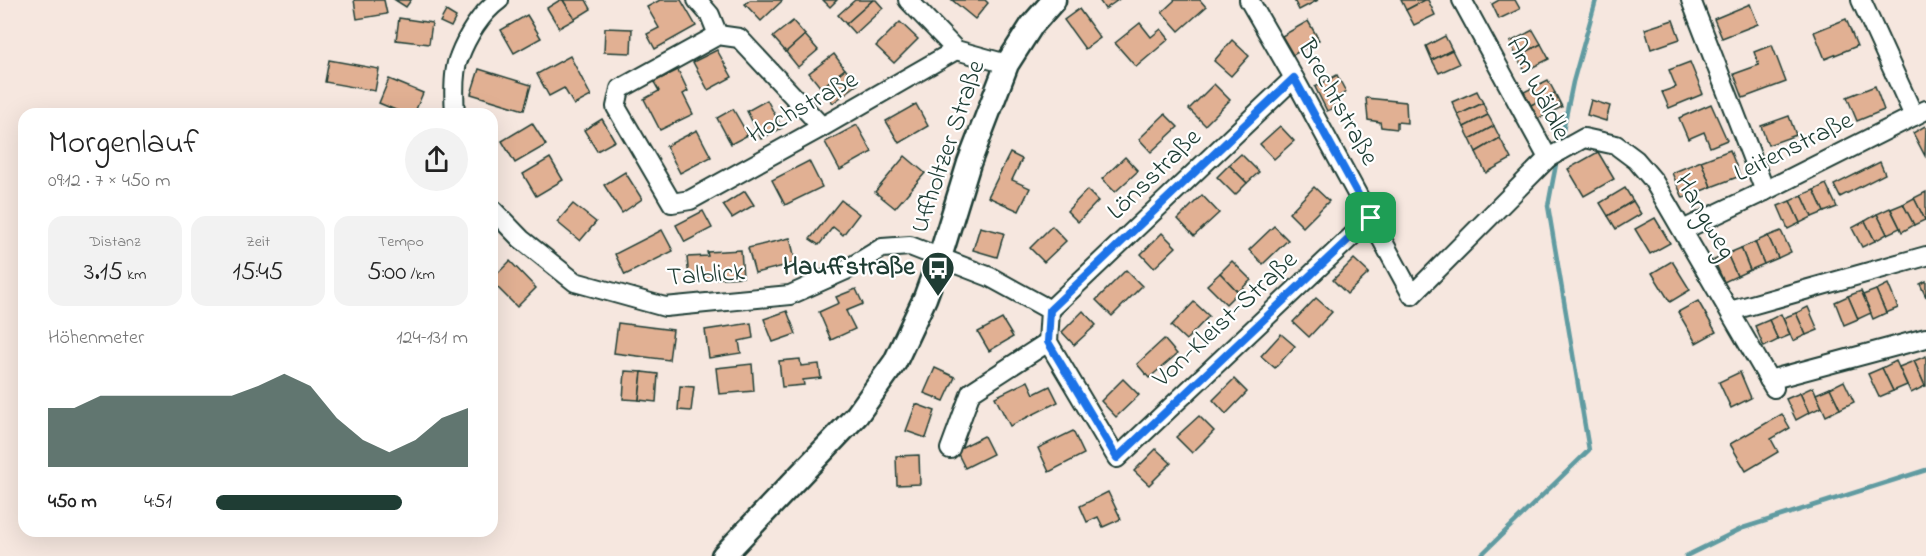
<!DOCTYPE html>
<html lang="de">
<head>
<meta charset="utf-8">
<style>
	:root { --surface:#fff; --page:#f2f2f2; --text:#222; --muted:#767676; --accent:#1f3d34 }
	body { margin:0; font-family:"Indie Flower",sans-serif; background:var(--page); color:var(--text); height:100vh; display:flex; flex-direction:column; font-size:22px; white-space:nowrap }
	* { box-sizing:border-box; margin:0 }
	p { font-size:20px; color:var(--muted) }
	.icon { flex:none; width:33px; height:33px; fill:none; stroke:currentColor; stroke-width:2; stroke-linecap:round; stroke-linejoin:round }
	.map { position:relative; flex:1; overflow:hidden }
	.details { position:absolute; left:18px; top:108px; width:480px; height:429px; display:flex; flex-direction:column; background:var(--surface); border-radius:18px; box-shadow:0 6px 24px #0002 }
	.details>* { flex:none }
	.pin { position:absolute; display:grid; place-items:center; width:51px; height:51px; color:#fff; margin:-26px; border-radius:12px; box-shadow:0 3px 9px #0006 }
	.round { display:grid; place-items:center; flex:none; width:63px; height:63px; border-radius:32px; background:var(--page) }
	.overview { display:flex; align-items:center; justify-content:space-between; height:102px; padding:0 30px }
	h1 { font-size:33px; font-weight:600; line-height:45px }
	.stats { display:grid; grid-template-columns:repeat(3,1fr); gap:9px; height:102px; padding:6px 30px }
	.stats div { display:grid; align-content:center; border-radius:15px; background:var(--page); text-align:center }
	.stats b { font-size:26px; font-weight:600 }
	.stats small { font-size:16px; font-weight:400 }
	.stats p { font-size:16px }
	.chart { height:168px; padding:12px 30px }
	.chart p { display:flex; justify-content:space-between }
	.chart svg { width:100%; height:108px; margin-top:6px; fill:var(--accent); opacity:.7 }
	ul { padding:0 30px; list-style:none; font-size:20px }
	li { display:grid; grid-template-columns:96px 72px 1fr; align-items:center; height:45px }
	li i { height:15px; border-radius:8px; background:var(--accent) }
	.map>svg:first-child { display:block }
	.lines { fill:none; stroke-linecap:round; stroke-linejoin:round }
	.stream { stroke:#609ba1; stroke-width:4.5 }
	.building { fill:#e1b093; stroke:#1f3d34; stroke-width:1.5 }
	.minor-casing { stroke:#1f3d34; stroke-width:22 }
	.tertiary-casing { stroke:#1f3d34; stroke-width:27 }
	.minor { stroke:#fff; stroke-width:18 }
	.tertiary { stroke:#fff; stroke-width:22 }
	.route-casing { stroke:#fff; stroke-width:12 }
	.route { stroke:#1a73e8; stroke-width:8 }
	.labels { text-anchor:middle; dominant-baseline:central; stroke-width:4.5; stroke-linejoin:round; paint-order:stroke }
	.street-label { font-size:26px; fill:#1f3d34; stroke:#fff }
	.poi-label { font-size:26px; font-weight:bold; fill:#1f3d34; stroke:#fff; text-anchor:end }
</style>
</head>
<body>
<div class="map">
<svg width="1926" height="556" viewBox="0 0 1926 556">
	<rect width="100%" height="100%" fill="#f6e7df"/>
	<filter id="ink" filterUnits="userSpaceOnUse"><feTurbulence type="fractalNoise" baseFrequency=".0167" numOctaves="2"/><feDisplacementMap in="SourceGraphic" scale="12" xChannelSelector="R" yChannelSelector="G"/><feConvolveMatrix kernelMatrix="1 2 1 2 8 2 1 2 1" color-interpolation-filters="sRGB"/></filter>
	<g filter="url(#ink)">
		<g class="lines">
			<!-- stream -->
			<g class="stream">
				<polyline points="1560,145 1573,82 1596,0"/>
				<polyline points="1480,556 1589,450 1548,206 1557,159"/>
				<polyline points="1686,556 1743,528 1926,470"/>
			</g>
		</g>
		<!-- building -->
		<g class="building">
			<polygon points="354,0 384,0 387,14 357,19"/>
			<polygon points="395,0 411,0 406,7"/>
			<polygon points="560,0 563,0 575,19 559,28 547,8"/>
			<polygon points="563,0 586,0 591,9 575,19"/>
			<polygon points="660,0 681,0 696,26 655,49 647,34 659,28 647,7"/>
			<polygon points="750,0 782,0 782,1 761,21 745,4"/>
			<polygon points="823,0 837,0 830,7"/>
			<polygon points="855,0 873,0 846,24 838,15"/>
			<polygon points="873,0 876,0 883,8 855,34 846,24"/>
			<polygon points="952,0 985,0 988,3 975,19"/>
			<polygon points="1099,0 1118,0 1105,9"/>
			<polygon points="1175,0 1200,0 1206,7 1179,31 1162,12"/>
			<polygon points="1294,0 1318,0 1299,10"/>
			<polygon points="1401,0 1425,0 1406,10"/>
			<polygon points="1425,0 1428,0 1435,15 1414,25 1406,10"/>
			<polygon points="1499,0 1515,0 1520,9 1499,19 1492,4"/>
			<polygon points="1750,4 1758,24 1722,38 1714,19"/>
			<polygon points="1079,9 1100,38 1085,49 1064,20"/>
			<polygon points="446,11 456,17 451,27 440,22"/>
			<polygon points="527,15 541,38 514,53 501,30"/>
			<polygon points="399,18 432,23 429,44 396,40"/>
			<polygon points="1846,19 1857,46 1825,59 1814,32"/>
			<polygon points="1673,20 1680,39 1651,49 1645,29"/>
			<polygon points="793,21 805,35 786,52 773,37"/>
			<polygon points="1308,21 1319,40 1293,55 1282,36"/>
			<polygon points="900,22 918,39 894,63 876,46"/>
			<polygon points="1140,23 1151,37 1161,29 1169,39 1136,67 1115,43"/>
			<polygon points="605,28 632,29 631,53 604,52"/>
			<polygon points="1533,30 1541,44 1517,57 1510,42"/>
			<polygon points="805,35 818,50 798,67 786,52"/>
			<polygon points="1445,36 1452,50 1432,60 1426,46"/>
			<polygon points="1232,40 1249,56 1231,76 1214,61"/>
			<polygon points="1541,44 1549,59 1525,71 1517,57"/>
			<polygon points="1772,45 1786,82 1743,98 1734,74 1759,65 1754,52"/>
			<polygon points="717,50 732,77 708,90 693,62"/>
			<polygon points="1452,50 1459,64 1439,73 1432,60"/>
			<polygon points="834,54 845,69 821,88 809,73"/>
			<polygon points="570,56 591,96 574,105 564,88 549,96 537,74"/>
			<polygon points="329,60 379,69 375,91 325,82"/>
			<polygon points="1690,62 1703,94 1669,108 1662,92 1676,87 1669,70"/>
			<polygon points="479,69 531,85 524,110 471,94"/>
			<polygon points="845,69 858,84 833,103 821,88"/>
			<polygon points="678,70 688,91 683,94 693,114 660,130 644,99 659,91 654,82"/>
			<polygon points="1337,75 1346,92 1332,101 1334,108 1327,111 1315,87"/>
			<polygon points="389,79 423,93 414,114 405,114 379,103"/>
			<polygon points="1548,80 1555,93 1531,105 1524,92"/>
			<polygon points="1214,84 1230,100 1205,125 1189,109"/>
			<polygon points="1875,86 1884,110 1857,121 1847,97"/>
			<polygon points="1477,91 1483,103 1458,115 1452,102"/>
			<polygon points="1555,93 1562,107 1537,119 1531,105"/>
			<polygon points="1366,98 1406,102 1407,123 1397,122 1397,129 1381,127 1380,122 1368,120"/>
			<polygon points="767,100 782,128 761,139 747,111"/>
			<polygon points="1591,100 1610,106 1606,121 1587,115"/>
			<polygon points="1483,103 1488,115 1464,127 1458,115"/>
			<polygon points="916,104 928,126 899,143 886,121"/>
			<polygon points="1711,104 1727,140 1710,147 1704,132 1688,139 1679,118"/>
			<polygon points="733,109 748,135 731,144 717,118"/>
			<polygon points="1165,114 1178,127 1151,152 1139,139"/>
			<polygon points="1488,115 1494,126 1470,139 1464,127"/>
			<polygon points="1789,116 1796,135 1768,145 1761,126"/>
			<polygon points="602,119 615,141 597,151 584,130"/>
			<polygon points="532,123 546,145 515,163 502,141"/>
			<polygon points="857,125 872,152 840,170 825,142"/>
			<polygon points="1280,126 1294,141 1274,159 1260,144"/>
			<polygon points="1494,126 1500,138 1476,152 1470,139"/>
			<polygon points="1925,126 1926,128 1925,156 1913,133"/>
			<polygon points="697,130 711,157 680,173 666,146"/>
			<polygon points="1500,138 1511,159 1486,173 1476,152"/>
			<polygon points="1730,150 1740,176 1711,187 1701,161"/>
			<polygon points="1598,152 1614,179 1584,196 1568,169"/>
			<polygon points="1010,153 1022,159 1012,180 1030,188 1019,211 988,197"/>
			<polygon points="1241,154 1259,172 1247,183 1229,165"/>
			<polygon points="905,156 925,173 895,208 875,192"/>
			<polygon points="1125,157 1138,171 1115,192 1102,179"/>
			<polygon points="550,158 563,180 536,196 523,174"/>
			<polygon points="809,161 822,187 785,205 772,180"/>
			<polygon points="1701,161 1711,187 1683,198 1672,173"/>
			<polygon points="1880,162 1885,174 1840,197 1834,185"/>
			<polygon points="1229,165 1247,183 1235,195 1217,177"/>
			<polygon points="625,172 642,199 622,213 604,185"/>
			<polygon points="1826,184 1837,207 1824,212 1814,190"/>
			<polygon points="1314,187 1329,201 1303,227 1289,213"/>
			<polygon points="1625,188 1633,201 1608,216 1600,203"/>
			<polygon points="1087,190 1098,201 1078,222 1067,211"/>
			<polygon points="1814,190 1824,212 1812,217 1802,195"/>
			<polygon points="745,191 754,205 732,218 723,205"/>
			<polygon points="1926,192 1926,220 1925,220 1914,198"/>
			<polygon points="1202,195 1219,213 1194,236 1178,219"/>
			<polygon points="1802,195 1812,217 1800,223 1790,201"/>
			<polygon points="1914,198 1925,220 1914,225 1903,204"/>
			<polygon points="841,200 859,214 843,235 833,227 819,245 810,239"/>
			<polygon points="1633,201 1641,214 1616,229 1608,216"/>
			<polygon points="1790,201 1800,223 1788,229 1778,206"/>
			<polygon points="573,204 596,222 580,241 557,222"/>
			<polygon points="1903,204 1914,225 1902,232 1891,209"/>
			<polygon points="1890,208 1900,228 1887,234 1877,214"/>
			<polygon points="703,211 712,228 685,242 676,225"/>
			<polygon points="1877,214 1887,234 1875,241 1865,221"/>
			<polygon points="1655,218 1670,243 1650,254 1635,229"/>
			<polygon points="1865,221 1875,241 1862,247 1852,228"/>
			<polygon points="1052,226 1066,241 1044,262 1030,248"/>
			<polygon points="1274,226 1288,240 1263,264 1249,250"/>
			<polygon points="980,227 1004,233 997,257 973,250"/>
			<polygon points="662,230 673,251 625,275 615,254"/>
			<polygon points="1781,231 1791,252 1778,258 1768,236"/>
			<polygon points="1162,233 1176,247 1154,268 1141,254"/>
			<polygon points="1768,236 1778,258 1764,264 1755,242"/>
			<polygon points="790,238 796,263 755,273 748,248"/>
			<polygon points="1755,242 1764,264 1750,270 1741,248"/>
			<polygon points="1741,248 1750,270 1737,276 1727,254"/>
			<polygon points="741,250 743,277 689,280 687,257 708,256 707,252"/>
			<polygon points="1727,254 1737,276 1724,282 1714,260"/>
			<polygon points="1354,259 1369,273 1347,294 1333,280"/>
			<polygon points="510,261 536,288 517,307 492,282 492,279"/>
			<polygon points="1232,261 1251,280 1238,292 1220,273"/>
			<polygon points="1672,261 1690,290 1670,302 1652,273"/>
			<polygon points="1126,270 1142,286 1112,316 1096,300"/>
			<polygon points="1220,273 1238,292 1226,304 1207,285"/>
			<polygon points="1926,281 1926,297 1920,284"/>
			<polygon points="1888,284 1898,308 1886,313 1876,290"/>
			<polygon points="856,289 863,304 846,311 855,329 831,340 819,312 839,303 836,297"/>
			<polygon points="1876,290 1886,313 1873,319 1863,295"/>
			<polygon points="1861,291 1871,313 1858,319 1848,296"/>
			<polygon points="1848,296 1858,319 1844,325 1835,302"/>
			<polygon points="1316,298 1332,312 1309,337 1293,322"/>
			<polygon points="1698,301 1716,332 1696,343 1678,312"/>
			<polygon points="1194,302 1209,316 1186,340 1171,326"/>
			<polygon points="1808,307 1818,330 1806,335 1796,313"/>
			<polygon points="787,311 796,334 773,342 764,319"/>
			<polygon points="1083,311 1096,325 1074,345 1062,332"/>
			<polygon points="1796,313 1806,335 1793,341 1783,318"/>
			<polygon points="1781,314 1790,335 1778,340 1769,320"/>
			<polygon points="1002,319 1013,337 989,351 978,332"/>
			<polygon points="1769,320 1778,340 1764,347 1755,326"/>
			<polygon points="618,323 673,330 669,360 614,353"/>
			<polygon points="751,323 753,338 739,341 741,353 709,358 705,330"/>
			<polygon points="1281,334 1295,346 1275,368 1261,356"/>
			<polygon points="1164,339 1177,354 1149,378 1137,364"/>
			<polygon points="1926,356 1926,386 1925,386 1914,361"/>
			<polygon points="800,359 801,366 819,364 821,378 803,380 804,385 782,387 779,361"/>
			<polygon points="1896,361 1907,385 1893,391 1882,368"/>
			<polygon points="1914,361 1925,386 1911,393 1899,367"/>
			<polygon points="752,364 754,391 719,394 716,368"/>
			<polygon points="935,368 955,377 944,401 924,393"/>
			<polygon points="1882,368 1893,391 1879,397 1868,374"/>
			<polygon points="625,371 642,372 639,400 623,399"/>
			<polygon points="642,372 658,374 656,402 639,400"/>
			<polygon points="1740,372 1751,398 1731,408 1719,382"/>
			<polygon points="1123,379 1139,395 1116,417 1101,401"/>
			<polygon points="1234,379 1247,392 1226,414 1213,400"/>
			<polygon points="1028,381 1034,394 1050,386 1058,402 1010,426 995,397"/>
			<polygon points="1844,381 1854,402 1840,409 1830,388"/>
			<polygon points="680,386 694,387 691,411 678,410"/>
			<polygon points="1813,387 1822,407 1809,413 1800,393"/>
			<polygon points="1830,388 1840,409 1826,416 1816,394"/>
			<polygon points="1800,393 1809,413 1796,420 1786,399"/>
			<polygon points="916,404 935,411 926,438 906,431"/>
			<polygon points="1782,414 1790,428 1771,439 1778,452 1746,471 1730,444"/>
			<polygon points="1199,416 1214,431 1192,453 1176,437"/>
			<polygon points="1073,431 1084,454 1049,472 1038,448"/>
			<polygon points="984,436 993,454 965,468 956,450"/>
			<polygon points="1156,449 1171,463 1149,485 1134,471"/>
			<polygon points="919,455 920,484 897,485 896,456"/>
			<polygon points="1108,492 1121,519 1103,527 1098,517 1087,522 1080,506"/>
		</g>
		<g class="lines">
			<defs>
				<g id="minor">
					<polyline points="697,0 710,15 718,35"/>
					<polyline points="908,0 956,50 1007,64"/>
					<polyline points="1249,0 1294,78 1412,295 1548,158 1462,0"/>
					<polyline points="1691,0 1765,191"/>
					<polyline points="1861,0 1914,116"/>
					<path d="M455,114c-1,-15 -2,-43 4,-57 8,-21 22,-44 40,-57"/>
					<polyline points="822,127 739,38 718,35 620,89 616,107 672,203 690,200 822,127 956,50"/>
					<polyline points="1548,158 1584,138 1616,145 1636,160 1653,180 1774,388"/>
					<polyline points="492,209 521,239 575,282 665,307 790,295 846,270 882,248 910,246 990,277 1050,310 1048,342 1117,458 1371,218"/>
					<polyline points="1683,230 1765,191 1926,110"/>
					<polyline points="1050,310 1294,78"/>
					<polyline points="1730,311 1926,256"/>
					<polyline points="1769,380 1926,338"/>
					<polyline points="950,449 971,392 1048,342"/>
				</g>
				<polyline id="tertiary" points="723,556 857,415 895,362 925,298 940,257 969,163 1007,64 1032,25 1054,0"/>
			</defs>
			<!-- minor casing -->
			<use href="#minor" class="minor-casing"/>
			<!-- tertiary casing -->
			<use href="#tertiary" class="tertiary-casing"/>
			<!-- minor -->
			<use href="#minor" class="minor"/>
			<!-- tertiary -->
			<use href="#tertiary" class="tertiary"/>
		</g>
	</g>
	<g class="lines" filter="url(#ink)">
		<defs>
			<polygon id="route" points="1294,78 1371,218 1117,458 1048,342 1050,310"/>
		</defs>
		<!-- route casing -->
		<use href="#route" class="route-casing"/>
		<!-- route -->
		<use href="#route" class="route"/>
	</g>
	<!-- icons -->
	<defs>
		<symbol id="bus-pin" viewBox="-11 -11 22 30"><path d="M0 17L-7.5 6A9.5 9.5 0 1 1 7.5 6Z" fill="#1f3d34" stroke="#fff"/><path d="M-5-6H5V4H4V6H2V4H-2V6H-4V4H-5ZM-3.5-4V0h7V-4ZM-3.5 1.2v1.5H-2V1.2ZM2 1.2v1.5H3.5V1.2Z" fill="#fff"/></symbol>
	</defs>
	<g fill-rule="evenodd">
		<use href="#bus-pin" x="919" y="249" width="38" height="52"/>
	</g>
	<g class="labels">
		<!-- street labels -->
		<g class="street-label">
			<text transform="translate(1537 89) rotate(63)">Am Wäldle</text>
			<text transform="translate(1337 103) rotate(61)">Brechtstraße</text>
			<text transform="translate(803 108) rotate(-29)">Hochstraße</text>
			<text transform="translate(949 147) rotate(-71)">Uffholtzer Straße</text>
			<text transform="translate(1794 148) rotate(-26)">Leitenstraße</text>
			<text transform="translate(1155 175) rotate(-44)">Lönsstraße</text>
			<text transform="translate(1704 217) rotate(59)">Hangweg</text>
			<text transform="translate(706 276) rotate(-4)">Talblick</text>
			<text transform="translate(1226 320) rotate(-43)">Von-Kleist-Straße</text>
		</g>
		<!-- poi labels -->
		<g class="poi-label">
			<text x="915" y="268">Hauffstraße</text>
		</g>
	</g>
</svg>
<div class="pin" style="left:1371px;top:218px;background:#1e9e55"><svg class="icon" aria-label="arrive" viewBox="0 0 24 24"><path d="M6 21V4h12l-3 4 3 4H6"/></svg></div>
<section class="details">
<div class="overview"><div><h1>Morgenlauf</h1><p>09:12 · 7 × 450 m</p></div><a class="round"><svg class="icon" aria-label="share" viewBox="0 0 24 24"><path d="M12 15V3M7 8l5-5 5 5M5 13v7h14v-7"/></svg></a></div>
<div class="stats">
<div><p>Distanz</p><b>3.15<small> km</small></b></div>
<div><p>Zeit</p><b>15:45</b></div>
<div><p>Tempo</p><b>5:00<small> /km</small></b></div>
</div>
<div class="chart"><p><span>Höhenmeter</span>124–131 m</p>
<svg viewBox="0 0 160 44" preserveAspectRatio="none"><path d="M0 44V20L10 20L20 15L30 15L40 15L50 15L60 15L70 15L80 11L90 6L100 11L110 24L120 33L130 38L140 33L150 24L160 20V44z"/></svg>
</div>
<ul>
<li><b>450 m</b>4:51<i style="width:74%"></i></li>
</ul>
</section>
</div>
</body>
</html>
